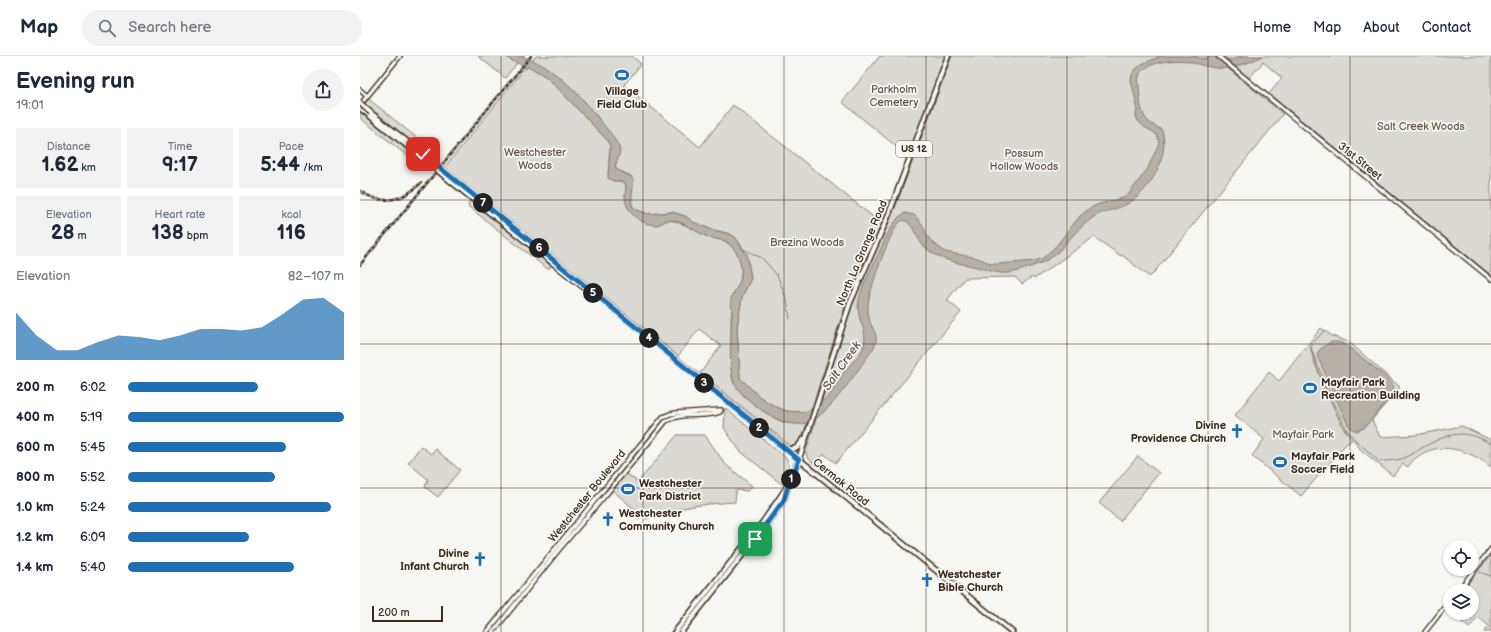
<!DOCTYPE html>
<html lang="en">
<head>
<meta charset="utf-8">
<style>
	:root { --surface:#fff; --page:#f2f2f3; --text:#1f2937; --muted:#747a83; --line:#e0e1e3; --accent:#1f6fb2 }
	body { margin:0; font-family:"Balsamiq Sans",sans-serif; background:var(--page); color:var(--text); height:100vh; display:flex; flex-direction:column; font-size:15px; white-space:nowrap }
	* { box-sizing:border-box; margin:0 }
	p { font-size:13px; color:var(--muted) }
	.icon { flex:none; width:22px; height:22px; fill:none; stroke:currentColor; stroke-width:2; stroke-linecap:round; stroke-linejoin:round }
	.map { position:relative; flex:1; overflow:hidden }
	.panel { display:flex; flex-direction:column; background:var(--surface); width:360px }
	.panel>* { flex:none }
	.fabs { position:absolute; left:1083px; top:484px; display:grid; gap:8px }
	.fabs a { display:grid; place-items:center; width:36px; height:36px; border-radius:50%; background:var(--surface); box-shadow:0 1px 3px #0004; font-size:20px }
	.scale { position:absolute; left:12px; bottom:10px; width:71px; box-sizing:border-box; padding-left:4px; border:2px solid #3b2a1e; border-top:0; font-size:11px; line-height:14px; white-space:nowrap; color:#3b2a1e; -webkit-text-stroke:3px #f6f6f2; paint-order:stroke }
	.pin { position:absolute; display:grid; place-items:center; width:34px; height:34px; color:#fff; margin:-17px; border-radius:8px; box-shadow:0 2px 6px #0006 }
	.km { position:absolute; width:20px; height:20px; margin:-10px; border-radius:50%; background:#222; color:#fff; font-size:11px; line-height:20px; text-align:center }
	.round { display:grid; place-items:center; flex:none; width:42px; height:42px; border-radius:21px; background:var(--page) }
	.overview { display:flex; align-items:center; justify-content:space-between; height:68px; padding:0 16px }
	h1 { font-size:22px; font-weight:600; line-height:30px }
	.stats { display:grid; grid-template-columns:repeat(3,1fr); gap:6px; height:68px; padding:4px 16px }
	.stats div { display:grid; align-content:center; border-radius:0px; background:var(--page); text-align:center }
	.stats b { font-size:20px; font-weight:600 }
	.stats small { font-size:11px; font-weight:400 }
	.stats p { font-size:11px }
	.chart { height:112px; padding:8px 16px }
	.chart p { display:flex; justify-content:space-between }
	.chart svg { width:100%; height:72px; margin-top:4px; fill:var(--accent); opacity:.7 }
	ul { padding:0 16px; list-style:none; font-size:13px }
	li { display:grid; grid-template-columns:64px 48px 1fr; align-items:center; height:30px }
	li i { height:10px; border-radius:5px; background:var(--accent) }
	header { display:flex; align-items:center; gap:24px; box-sizing:border-box; height:56px; padding:0 20px; background:var(--surface); border-bottom:1px solid var(--line) }
	header strong { font-size:19px }
	nav { display:flex; gap:22px; margin-inline-start:auto; font-size:14px }
	.search { width:280px; height:36px; background:var(--page); display:flex; align-items:center; gap:10px; box-sizing:border-box; padding:0 14px; border-radius:22px; color:var(--muted); font-size:15px }
	main { display:flex; flex:1; min-height:0 }
	.map>svg:first-child { display:block }
	.green { fill:#dad9d3; stroke:#8a8278 }
	.water { fill:#b6b0a9; stroke:#857a71 }
	.lines { fill:none; stroke-linecap:round; stroke-linejoin:round }
	.stream { stroke:#857a71; stroke-width:1 }
	.secondary-casing { stroke:#3b2a1e; stroke-width:6 }
	.primary-casing { stroke:#3b2a1e; stroke-width:7 }
	.secondary { stroke:#f6f6f2; stroke-width:3.5 }
	.primary { stroke:#f6f6f2; stroke-width:4 }
	.rail-casing { stroke:#3b2a1e; stroke-width:2.5 }
	.rail { stroke:#f6f6f2; stroke-width:1; stroke-dasharray:3; stroke-linecap:butt }
	.primary-bridge-casing { stroke:#3b2a1e; stroke-width:7; stroke-linecap:butt }
	.primary-bridge { stroke:#f6f6f2; stroke-width:4 }
	.route-casing { stroke:#fff; stroke-width:8 }
	.route { stroke:#1f6fb2; stroke-width:5 }
	.grid { fill:none; stroke:#3b2a1e; stroke-width:1; stroke-opacity:0.55 }
	.labels { text-anchor:middle; dominant-baseline:central; stroke-width:3.5; stroke-linejoin:round; paint-order:stroke }
	.shield { fill:#f6f6f2; stroke:#73675e; stroke-width:1 }
	.shield-label { font-size:10px; font-weight:bold; fill:#3b2a1e }
	.park-label { font-size:11px; fill:#63564b; stroke:#f6f6f2 }
	.poi-label { font-size:11px; font-weight:bold; fill:#3b2a1e; stroke:#f6f6f2; text-anchor:start }
	.street-label { font-size:11px; fill:#3b2a1e; stroke:#f6f6f2 }
	.water-label { font-size:12px; font-style:italic; fill:#605248; stroke:#f6f6f2 }
</style>
</head>
<body>
<header>
<strong>Map</strong>
<div class="search"><svg class="icon" aria-label="search" viewBox="0 0 24 24"><circle cx="10" cy="10" r="6"/><path d="M15 15l6 6"/></svg>Search here</div>
<nav><a>Home</a><a>Map</a><a>About</a><a>Contact</a></nav>
</header>
<main>
<section class="panel">
<div class="overview"><div><h1>Evening run</h1><p>19:01</p></div><a class="round"><svg class="icon" aria-label="share" viewBox="0 0 24 24"><path d="M12 15V3M7 8l5-5 5 5M5 13v7h14v-7"/></svg></a></div>
<div class="stats">
<div><p>Distance</p><b>1.62<small> km</small></b></div>
<div><p>Time</p><b>9:17</b></div>
<div><p>Pace</p><b>5:44<small> /km</small></b></div>
</div>
<div class="stats">
<div><p>Elevation</p><b>28<small> m</small></b></div>
<div><p>Heart rate</p><b>138<small> bpm</small></b></div>
<div><p>kcal</p><b>116</b></div>
</div>
<div class="chart"><p><span>Elevation</span>82–107 m</p>
<svg viewBox="0 0 160 44" preserveAspectRatio="none"><path d="M0 44V15L10 29L20 38L30 38L40 33L50 29L60 30L70 32L80 29L90 25L100 25L110 26L120 24L130 16L140 7L150 6L160 15V44z"/></svg>
</div>
<ul>
<li><b>200 m</b>6:02<i style="width:60%"></i></li>
<li><b>400 m</b>5:19<i style="width:100%"></i></li>
<li><b>600 m</b>5:45<i style="width:73%"></i></li>
<li><b>800 m</b>5:52<i style="width:68%"></i></li>
<li><b>1.0 km</b>5:24<i style="width:94%"></i></li>
<li><b>1.2 km</b>6:09<i style="width:56%"></i></li>
<li><b>1.4 km</b>5:40<i style="width:77%"></i></li>
</ul>
</section>
<div class="map">
<svg width="1131" height="576" viewBox="0 0 1131 576">
	<rect width="100%" height="100%" fill="#f6f6f2"/>
	<filter id="ink" filterUnits="userSpaceOnUse"><feTurbulence type="fractalNoise" baseFrequency=".025" numOctaves="2"/><feDisplacementMap in="SourceGraphic" scale="8" xChannelSelector="R" yChannelSelector="G"/><feConvolveMatrix kernelMatrix="1 2 1 2 8 2 1 2 1" color-interpolation-filters="sRGB"/></filter>
	<g filter="url(#ink)">
		<!-- green -->
		<g class="green">
			<polygon points="118,0 165,0 163,0 145,22"/>
			<path d="M176,0h96l9,8 -17,21 76,62 33,-42 149,119 -33,70 -38,116c-28,9 -53,-12 -71,-32l-3,-51 5,-30 9,-19 -4,-23 -6,-10 -6,-8 -5,-3 -20,-5 -17,-7 -8,-6 -13,-4 -24,2 -11,-4 -5,-4 -1,-30 -15,-7 -1,-3 3,-8c-6,-13 -11,-27 -19,-39 -14,-20 -44,-49 -67,-58z"/>
			<polygon points="520,0 586,0 548,100 482,46"/>
			<polygon points="592,0 853,0 923,58 791,220 788,220 762,199 761,200 734,181 674,223 672,221 662,228 655,221 605,222 587,244 601,256 476,407 464,398 455,409 447,401 446,396 485,269 497,236 535,152"/>
			<polygon points="862,0 1131,0 1131,219 909,38 922,22 903,6 889,22"/>
			<polygon points="170,11 188,22 247,84 250,90 248,119 253,125 261,125 266,129 265,140 276,162 284,166 302,167 307,164 314,165 330,171 347,181 365,185 377,196 382,208 380,226 372,240 371,250 372,254 371,262 371,311 373,326 384,340 403,355 416,363 425,367 447,367 440,386 436,391 431,390 340,317 361,290 339,273 318,300 84,112 165,12"/>
			<polygon points="8,44 10,44 73,95 76,99 74,104 4,48"/>
			<polygon points="0,54 69,110 65,113 61,111 0,62"/>
			<polygon points="111,144 191,210 190,212 186,212 109,151 108,148"/>
			<path d="M961,272l11,8 17,6 51,45 -28,33 8,17 36,-2 46,-9 29,14v27c-19,-16 -53,-28 -75,-9 -3,2 -6,6 -8,9l-5,-3 -10,12 -33,-27 -14,-21 -29,-64 -6,-16 2,10 10,26 19,42 10,14 -7,5 -44,51 -49,-40 12,-17 -29,-24 34,-43 10,9z"/>
			<path d="M365,352l61,50c7,10 2,18 -2,28l-44,-35 -16,-23z"/>
			<path d="M317,379h28l20,29 27,22 -4,5 -12,-1 -1,12c-31,2 -60,5 -89,17l-34,-29 13,-17 13,9z"/>
			<polygon points="61,390 71,398 75,393 100,414 78,441 65,431 68,423 48,407"/>
			<polygon points="778,400 799,417 760,465 739,447"/>
			<polygon points="1131,499 1131,576 1124,576 1129,570 1118,561 1109,572 1091,557 1112,557 1112,535 1102,535"/>
		</g>
		<!-- water -->
		<g class="water">
			<path d="M146,0h16l21,9 20,15 16,15 33,40 7,12 1,5 -5,14 1,3c6,5 13,4 18,11l-3,22 1,4 5,4 11,4 24,-2 13,4 8,6 17,7 20,5 5,3 12,18 4,23 -9,19 -5,30 3,51 20,19 13,8 13,6 17,1 8,-2 17,-13 17,-26 16,-19 2,-4 2,-9 -1,-9 -4,-10 -2,-12 1,-9 5,-15 26,-55 8,-11 7,-5 9,2 5,5 5,7 2,7 5,7 14,11 33,6 13,6h7l37,-3 8,-3 12,-11 25,-31 10,-8 9,-4 24,-6 5,-3 20,-27 11,-25 -1,-6 -3,-4 -11,-6 -6,-6 -2,-5 1,-11 -6,-24 1,-7 3,-4 7,-6 19,-8h31l10,3 13,-3 16,4 14,-4h18c-10,5 -23,10 -35,12 -13,2 -29,-4 -42,-7 -13,-2 -42,1 -47,15 -1,3 0,8 0,12 1,11 1,27 10,34 4,4 9,5 13,8 8,26 -12,62 -35,74 -12,7 -25,6 -36,15 -6,5 -11,9 -16,14 -9,9 -15,19 -26,26 -7,4 -14,6 -22,9 -9,3 -16,6 -26,5 -8,-1 -16,-4 -24,-6 -19,-4 -41,-7 -55,-23 -6,-8 -8,-19 -18,-24 -2,1 -4,1 -5,3 -9,8 -31,70 -31,83 0,4 0,8 1,12 3,14 12,16 4,31 -14,19 -44,67 -66,74 -10,3 -23,0 -32,-5 -13,-7 -38,-24 -42,-38 -4,-13 -2,-36 -2,-51 0,-6 1,-12 1,-18 0,-5 -3,-9 0,-15 2,-4 5,-8 7,-13 4,-8 2,-23 -3,-31 -2,-4 -6,-9 -11,-11 -5,-2 -12,-2 -17,-4 -12,-4 -25,-17 -39,-17 -5,0 -8,5 -13,5 -13,0 -27,-10 -30,-22 -2,-6 0,-12 0,-18 -6,-7 -10,-1 -18,-7l2,-32 -3,-6 -59,-62 -18,-11 -5,1c-6,-6 -15,-6 -19,-12z"/>
			<path d="M971,286h8l7,3 44,35c5,6 4,10 1,16l-27,32 -7,3 -5,-2 -4,-4 -30,-67 -1,-5c4,-5 8,-8 14,-11z"/>
		</g>
		<g class="lines">
			<!-- stream -->
			<g class="stream">
				<polyline points="383,193 402,202 417,219 427,244 430,263"/>
				<path d="M964,275c-4,5 -12,11 -13,17 -1,7 30,75 35,82 10,13 23,20 33,32 8,-2 20,-1 27,-5 30,-16 51,-35 85,-13"/>
				<polyline points="1119,516 1131,520"/>
			</g>
			<defs>
				<g id="secondary">
					<polyline points="858,0 1131,223"/>
					<polyline points="0,34 7,40"/>
					<polyline points="0,49 40,0"/>
					<polyline points="1098,535 1131,493"/>
					<polyline points="127,576 303,361 310,358 316,357 361,354"/>
					<path d="M133,576l68,-85 47,-55 58,-71c16,-10 37,-2 54,-9"/>
					<polyline points="1065,576 1090,544"/>
				</g>
				<g id="primary">
					<polyline points="0,52 61,101"/>
					<polyline points="11,57 63,98"/>
					<polyline points="121,145 652,576"/>
					<polyline points="119,148 222,230 224,230"/>
					<polyline points="427,394 437,392 444,383"/>
					<polyline points="315,576 403,466 427,431"/>
					<polyline points="321,576 400,477 424,444 428,431 441,397 490,247 527,163 588,0"/>
				</g>
			</defs>
			<!-- secondary casing -->
			<use href="#secondary" class="secondary-casing"/>
			<!-- primary casing -->
			<use href="#primary" class="primary-casing"/>
			<!-- secondary -->
			<use href="#secondary" class="secondary"/>
			<!-- primary -->
			<use href="#primary" class="primary"/>
			<defs>
				<g id="rail">
					<path d="M0,135c22,15 43,10 61,-8"/>
					<polyline points="0,209 171,0"/>
				</g>
			</defs>
			<!-- rail casing -->
			<use href="#rail" class="rail-casing"/>
			<!-- rail -->
			<use href="#rail" class="rail"/>
			<defs>
				<g id="primary-bridge">
					<polyline points="0,47 11,57"/>
					<polyline points="63,98 121,145"/>
					<polyline points="61,101 119,148"/>
				</g>
			</defs>
			<!-- primary-bridge casing -->
			<use href="#primary-bridge" class="primary-bridge-casing"/>
			<!-- primary-bridge -->
			<use href="#primary-bridge" class="primary-bridge"/>
		</g>
	</g>
	<g class="lines" filter="url(#ink)">
		<defs>
			<polyline id="route" points="63,98 439,404 428,431 424,444 395,483"/>
		</defs>
		<!-- route casing -->
		<use href="#route" class="route-casing"/>
		<!-- route -->
		<use href="#route" class="route"/>
	</g>
	<!-- grid -->
	<path class="grid" d="M141,0v576M283,0v576M424,0v576M566,0v576M707,0v576M848,0v576M990,0v576M0,144h1131M0,288h1131M0,432h1131"/>
	<!-- icons -->
	<defs>
		<symbol id="stadium-bare" viewBox="-9 -9 18 18"><path d="M0-5a6.5 5 0 1 0 0 10a6.5 5 0 1 0 0-10ZM-3.5-1.8h7v3.6h-7Z" fill="#1f6fb2" stroke="#f6f6f2" stroke-width="2.5" paint-order="stroke"/></symbol>
		<symbol id="church-bare" viewBox="-9 -9 18 18"><path d="M-1.2-6h2.4v3.5h3.3v2.4h-3.3V6h-2.4V-.1h-3.3v-2.4h3.3Z" fill="#1f6fb2" stroke="#f6f6f2" stroke-width="2.5" paint-order="stroke"/></symbol>
	</defs>
	<g fill-rule="evenodd">
		<use href="#stadium-bare" x="252" y="9" width="20" height="20"/>
		<use href="#stadium-bare" x="940" y="322" width="20" height="20"/>
		<use href="#church-bare" x="867" y="365" width="20" height="20"/>
		<use href="#stadium-bare" x="910" y="396" width="20" height="20"/>
		<use href="#stadium-bare" x="258" y="423" width="20" height="20"/>
		<use href="#church-bare" x="238" y="453" width="20" height="20"/>
		<use href="#church-bare" x="110" y="493" width="20" height="20"/>
		<use href="#church-bare" x="557" y="514" width="20" height="20"/>
	</g>
	<g class="labels">
		<!-- shield labels -->
		<rect class="shield" x="536" y="85" width="36" height="16" rx="3"/>
		<g class="shield-label">
			<text x="554" y="93">US 12</text>
		</g>
		<!-- park labels -->
		<g class="park-label">
			<text x="534" y="33">Parkholm<tspan x="534" dy="13">Cemetery</tspan></text>
			<text x="1061" y="70">Salt Creek Woods</text>
			<text x="175" y="96">Westchester<tspan x="175" dy="13">Woods</tspan></text>
			<text x="664" y="97">Possum<tspan x="664" dy="13">Hollow Woods</tspan></text>
			<text x="447" y="186">Brezina Woods</text>
			<text x="943" y="378">Mayfair Park</text>
		</g>
		<!-- poi labels -->
		<g class="poi-label">
			<text x="262" y="35" text-anchor="middle">Village<tspan x="262" dy="13">Field Club</tspan></text>
			<text x="961" y="326">Mayfair Park<tspan x="961" dy="13">Recreation Building</tspan></text>
			<text x="866" y="369" text-anchor="end">Divine<tspan x="866" dy="13">Providence Church</tspan></text>
			<text x="931" y="400">Mayfair Park<tspan x="931" dy="13">Soccer Field</tspan></text>
			<text x="279" y="427">Westchester<tspan x="279" dy="13">Park District</tspan></text>
			<text x="259" y="457">Westchester<tspan x="259" dy="13">Community Church</tspan></text>
			<text x="109" y="497" text-anchor="end">Divine<tspan x="109" dy="13">Infant Church</tspan></text>
			<text x="578" y="518">Westchester<tspan x="578" dy="13">Bible Church</tspan></text>
		</g>
		<!-- street labels -->
		<g class="street-label">
			<text transform="translate(1000 105) rotate(39)">31st Street</text>
			<text transform="translate(502 197) rotate(-67)">North La Grange Road</text>
			<text transform="translate(481 426) rotate(39)">Cermak Road</text>
			<text transform="translate(227 440) rotate(-51)">Westchester Boulevard</text>
		</g>
		<!-- water labels -->
		<g class="water-label">
			<text transform="translate(482 310) rotate(-55)">Salt Creek</text>
		</g>
	</g>
</svg>
<div class="fabs">
<a><svg class="icon" aria-label="locate" viewBox="0 0 24 24"><circle cx="12" cy="12" r="6"/><path d="M12 2v4M12 18v4M2 12h4M18 12h4"/></svg></a>
<a><svg class="icon" aria-label="layers" viewBox="0 0 24 24"><path d="M12 4l9 5-9 5-9-5zM3 14l9 5 9-5"/></svg></a>
</div>
<div class="scale">200 m</div>
<div class="pin" style="left:395px;top:483px;background:#1e9e55"><svg class="icon" aria-label="arrive" viewBox="0 0 24 24"><path d="M6 21V4h12l-3 4 3 4H6"/></svg></div>
<div class="pin" style="left:63px;top:98px;background:#d93025"><svg class="icon" aria-label="check" viewBox="0 0 24 24"><path d="M5 12l5 5 9-10"/></svg></div>
<b class="km" style="left:431px;top:423px">1</b>
<b class="km" style="left:399px;top:372px">2</b>
<b class="km" style="left:344px;top:327px">3</b>
<b class="km" style="left:289px;top:282px">4</b>
<b class="km" style="left:233px;top:237px">5</b>
<b class="km" style="left:179px;top:192px">6</b>
<b class="km" style="left:123px;top:147px">7</b>
</div>
</main>
</body>
</html>
